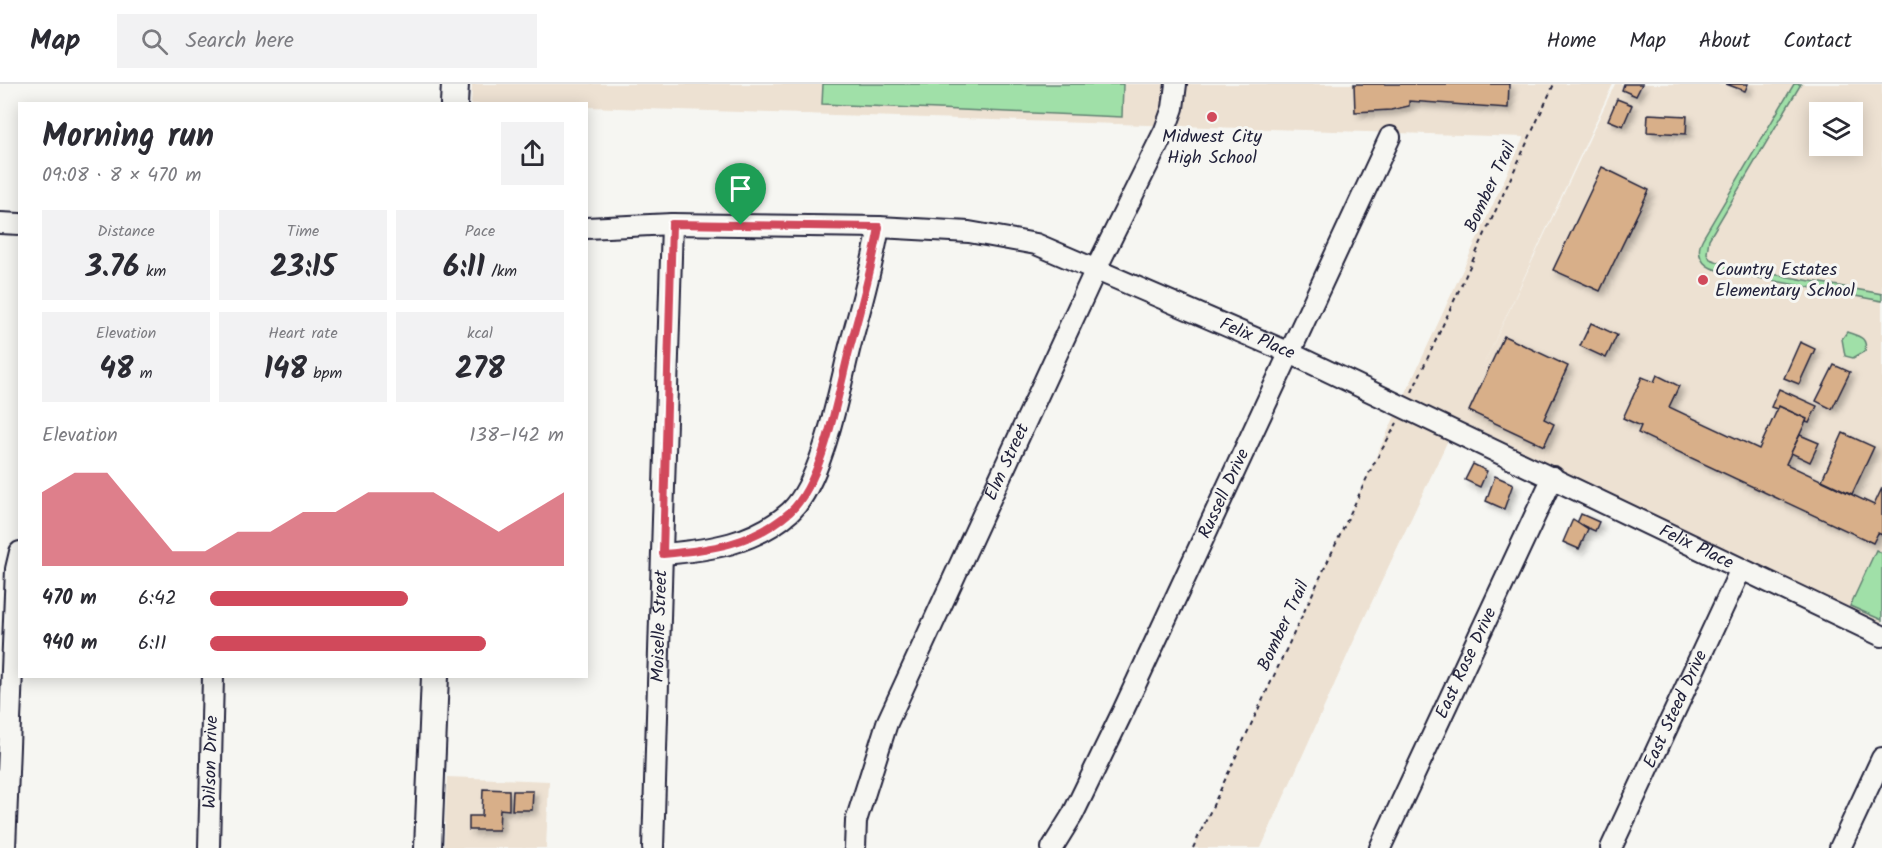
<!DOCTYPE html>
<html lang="en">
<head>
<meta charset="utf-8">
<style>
	:root { --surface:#fff; --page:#f2f2f3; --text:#2b2b33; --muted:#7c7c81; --line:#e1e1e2; --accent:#d1495b }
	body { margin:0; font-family:Kalam,sans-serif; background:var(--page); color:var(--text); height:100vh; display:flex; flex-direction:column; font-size:22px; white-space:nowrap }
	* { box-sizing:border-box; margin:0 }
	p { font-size:20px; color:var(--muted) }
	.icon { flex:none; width:33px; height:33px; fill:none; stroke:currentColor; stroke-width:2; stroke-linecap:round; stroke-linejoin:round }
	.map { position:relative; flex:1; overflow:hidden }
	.panel { position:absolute; left:18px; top:18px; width:570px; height:576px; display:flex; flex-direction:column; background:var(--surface); border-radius:0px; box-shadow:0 3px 15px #0003 }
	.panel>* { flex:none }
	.fabs { position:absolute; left:1809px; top:18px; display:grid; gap:12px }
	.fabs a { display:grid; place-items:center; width:54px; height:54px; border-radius:0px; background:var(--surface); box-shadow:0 3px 15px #0003; font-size:30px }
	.pin { position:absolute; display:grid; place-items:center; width:51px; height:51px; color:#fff; margin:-62px -26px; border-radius:50% 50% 50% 0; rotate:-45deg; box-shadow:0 0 6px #0007 }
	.pin .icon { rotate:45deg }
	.round { display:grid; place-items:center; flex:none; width:63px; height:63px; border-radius:0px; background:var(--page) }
	.summary { display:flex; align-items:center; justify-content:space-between; height:102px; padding:0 24px }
	h1 { font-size:33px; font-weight:800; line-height:45px }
	.figures { display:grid; grid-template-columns:repeat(3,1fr); gap:9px; height:102px; padding:6px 24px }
	.figures div { display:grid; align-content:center; border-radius:0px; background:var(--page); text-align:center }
	.figures b { font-size:30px; font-weight:800 }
	.figures small { font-size:16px; font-weight:400 }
	.figures p { font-size:16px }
	.chart { height:168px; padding:12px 24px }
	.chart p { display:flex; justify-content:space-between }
	.chart svg { width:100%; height:108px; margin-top:6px; fill:var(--accent); opacity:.7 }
	ul { padding:0 24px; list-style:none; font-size:20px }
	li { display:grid; grid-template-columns:96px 72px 1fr; align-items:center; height:45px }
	li i { height:15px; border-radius:8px; background:var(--accent) }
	header { display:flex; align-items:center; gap:36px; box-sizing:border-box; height:84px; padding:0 30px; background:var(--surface); border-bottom:2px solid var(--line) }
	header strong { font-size:28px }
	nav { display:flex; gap:33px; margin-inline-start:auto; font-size:21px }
	.search { width:420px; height:54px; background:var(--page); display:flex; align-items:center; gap:15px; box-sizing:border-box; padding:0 21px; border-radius:0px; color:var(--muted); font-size:22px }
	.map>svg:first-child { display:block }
	.built { fill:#ede1d2; fill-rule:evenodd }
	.green { fill:#a0e0a8; stroke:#618172; stroke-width:1.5 }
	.building { fill:#d8af89; stroke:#22223b; stroke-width:1.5; filter:url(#shadow) }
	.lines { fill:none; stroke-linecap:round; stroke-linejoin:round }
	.minor-casing { stroke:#22223b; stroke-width:24 }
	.major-casing { stroke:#22223b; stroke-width:30 }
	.path { stroke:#22223b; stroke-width:2; stroke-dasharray:4.5 4.5; stroke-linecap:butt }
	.minor { stroke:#f6f6f2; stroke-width:20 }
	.major { stroke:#f6f6f2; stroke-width:26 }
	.route-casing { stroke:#fff; stroke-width:12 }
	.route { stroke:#d1495b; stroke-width:8 }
	.poi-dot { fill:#d1495b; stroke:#f6f6f2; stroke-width:2 }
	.labels { text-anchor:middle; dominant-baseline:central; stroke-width:6; stroke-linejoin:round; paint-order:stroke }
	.poi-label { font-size:18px; fill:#22223b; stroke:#f6f6f2 }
	.street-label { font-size:18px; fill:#22223b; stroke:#f6f6f2 }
</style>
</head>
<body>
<header>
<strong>Map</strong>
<div class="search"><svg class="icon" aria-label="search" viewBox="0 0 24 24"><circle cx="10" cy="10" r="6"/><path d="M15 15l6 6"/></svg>Search here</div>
<nav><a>Home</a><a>Map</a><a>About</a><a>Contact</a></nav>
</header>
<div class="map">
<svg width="1882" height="764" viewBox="0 0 1882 764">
	<defs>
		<filter id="shadow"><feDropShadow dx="4.5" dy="4.5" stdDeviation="3" flood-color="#0004"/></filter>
	</defs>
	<rect width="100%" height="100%" fill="#f6f6f2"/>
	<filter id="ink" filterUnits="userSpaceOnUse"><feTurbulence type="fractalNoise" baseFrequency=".0167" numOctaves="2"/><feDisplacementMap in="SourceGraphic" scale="12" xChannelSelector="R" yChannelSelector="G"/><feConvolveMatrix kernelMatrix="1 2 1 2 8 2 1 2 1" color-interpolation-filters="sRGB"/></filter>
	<g filter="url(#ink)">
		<!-- built -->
		<g class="built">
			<path d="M472,0h1141l-134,291 136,-291h267v540l-424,-204 -54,-23 120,-260 -937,-30 -1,-3h-115zM1820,28h32v34h-32z"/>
			<polygon points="1396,330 1449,354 1361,541 1261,764 1193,764"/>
			<polygon points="447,693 549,697 546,764 444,764"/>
		</g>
		<!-- green -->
		<g class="green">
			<polygon points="823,0 1123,0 1122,33 822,20"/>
			<path d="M1794,0h7l-92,155 -2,14 3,6 19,7 153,28v7l-165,-31c-16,-4 -22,-17 -14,-32z"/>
			<path d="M1847,248c11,4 21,5 18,19l-12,7 -8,-2 -3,-17z"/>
			<polygon points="1876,466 1882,469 1882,536 1850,522"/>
		</g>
		<!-- building -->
		<g class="building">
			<polygon points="1354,0 1509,0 1508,24 1409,17 1409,22 1391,26 1355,28"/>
			<polygon points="1624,0 1642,0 1636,12 1622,6"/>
			<polygon points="1726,0 1748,0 1745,7"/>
			<polygon points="1617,15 1632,21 1623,42 1608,36"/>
			<polygon points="1648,30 1687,32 1686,50 1647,48"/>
			<polygon points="1602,83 1649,106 1600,207 1553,186"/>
			<polygon points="1591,239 1617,251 1606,274 1580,262"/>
			<polygon points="1504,252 1568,282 1544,335 1554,340 1544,362 1469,327"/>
			<polygon points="1800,258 1815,265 1799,300 1784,294"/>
			<polygon points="1834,281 1850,288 1832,325 1816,317"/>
			<polygon points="1657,291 1679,302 1669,323 1759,365 1779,322 1807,335 1786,380 1874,421 1882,404 1882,451 1878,449 1873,459 1638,349 1641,342 1623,334 1642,293 1654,298"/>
			<polygon points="1779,305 1817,322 1809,339 1806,338 1807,335 1779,322 1777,325 1771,323"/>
			<polygon points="1843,349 1874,363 1852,410 1822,396"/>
			<polygon points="1800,351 1819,359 1810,378 1791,369"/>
			<polygon points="1473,380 1487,387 1480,403 1465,396"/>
			<polygon points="1495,392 1513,400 1504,425 1486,417"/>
			<polygon points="1581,430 1599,438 1595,447 1577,439"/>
			<polygon points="1573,435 1588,445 1579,465 1563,458"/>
			<polygon points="483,705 509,706 509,726 500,725 499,746 469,746 469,732 482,732"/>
			<polygon points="513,707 533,707 532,726 512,726"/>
		</g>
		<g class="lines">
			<defs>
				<g id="minor">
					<polyline points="0,139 20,140"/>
					<path id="s1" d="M586,144l86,-4 207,3 90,5 67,12 254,109 592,283"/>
					<path d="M663,470c47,-4 91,-10 127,-42 33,-31 49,-122 60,-166 11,-39 22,-79 29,-119"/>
					<polyline points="5,764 16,485 20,468"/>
					<path id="s2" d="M209,764l4,-172"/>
					<path id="s3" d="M653,764l19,-624"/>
					<path id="s4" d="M855,764l1,-27 31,-98 209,-454 69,-139 8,-22 3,-24"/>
					<path id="s5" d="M1052,764l21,-34 50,-103 267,-574"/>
					<path id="s6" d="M1380,764l173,-371"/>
					<path id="s7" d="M1611,764l129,-277"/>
					<polyline points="1840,764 1882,674"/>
				</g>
				<g id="major">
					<polyline points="454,20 455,0"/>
					<polyline points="428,764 435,592"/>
				</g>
			</defs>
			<!-- minor casing -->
			<use href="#minor" class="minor-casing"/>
			<!-- major casing -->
			<use href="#major" class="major-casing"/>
			<!-- path -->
			<g class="path">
				<polyline points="1412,308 1554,0"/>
				<polyline points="1193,764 1372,383 1397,339"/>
			</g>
			<!-- minor -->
			<use href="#minor" class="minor"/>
			<!-- major -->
			<use href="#major" class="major"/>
		</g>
	</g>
	<g class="lines" filter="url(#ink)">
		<defs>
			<path id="route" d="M672,140l207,3c-7,42 -19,83 -30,124 -11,43 -26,131 -59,161 -36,32 -80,38 -127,42z"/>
		</defs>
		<!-- route casing -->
		<use href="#route" class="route-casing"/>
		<!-- route -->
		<use href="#route" class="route"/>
	</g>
	<!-- markers -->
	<g class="poi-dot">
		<circle cx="1212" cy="33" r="6"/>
		<circle cx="1703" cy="196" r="6"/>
	</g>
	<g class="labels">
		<!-- poi labels -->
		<g class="poi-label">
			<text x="1212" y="53">Midwest City<tspan x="1212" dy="21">High School</tspan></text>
			<text x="1715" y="186" text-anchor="start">Country Estates<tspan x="1715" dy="21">Elementary School</tspan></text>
		</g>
		<!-- street labels -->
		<g class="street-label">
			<text transform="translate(1491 103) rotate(-65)">Bomber Trail</text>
			<text stroke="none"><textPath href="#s1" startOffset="692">Felix Place</textPath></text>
			<text stroke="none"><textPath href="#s4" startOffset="417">Elm Street</textPath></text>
			<text stroke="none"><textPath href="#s5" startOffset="394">Russell Drive</textPath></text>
			<text stroke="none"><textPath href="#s1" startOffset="1178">Felix Place</textPath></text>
			<text stroke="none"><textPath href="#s3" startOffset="222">Moiselle Street</textPath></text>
			<text transform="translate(1284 542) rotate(-65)">Bomber Trail</text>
			<text stroke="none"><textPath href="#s6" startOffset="204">East Rose Drive</textPath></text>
			<text stroke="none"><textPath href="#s7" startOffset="153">East Steed Drive</textPath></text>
			<text stroke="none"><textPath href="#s2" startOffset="86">Wilson Drive</textPath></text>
		</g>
	</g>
</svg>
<div class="fabs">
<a><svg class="icon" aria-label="layers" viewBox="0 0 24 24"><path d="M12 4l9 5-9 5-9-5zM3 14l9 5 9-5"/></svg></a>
</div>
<div class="pin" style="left:741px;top:141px;background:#1e9e55"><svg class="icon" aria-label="arrive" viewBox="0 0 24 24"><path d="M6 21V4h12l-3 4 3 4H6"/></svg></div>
<section class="panel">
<div class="summary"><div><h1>Morning run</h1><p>09:08 · 8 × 470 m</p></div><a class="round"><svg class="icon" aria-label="share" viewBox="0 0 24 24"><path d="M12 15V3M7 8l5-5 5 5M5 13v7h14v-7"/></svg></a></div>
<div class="figures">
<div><p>Distance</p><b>3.76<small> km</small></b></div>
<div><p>Time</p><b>23:15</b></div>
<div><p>Pace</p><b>6:11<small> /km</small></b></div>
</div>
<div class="figures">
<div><p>Elevation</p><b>48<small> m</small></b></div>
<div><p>Heart rate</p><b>148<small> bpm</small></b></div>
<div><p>kcal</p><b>278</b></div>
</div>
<div class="chart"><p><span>Elevation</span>138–142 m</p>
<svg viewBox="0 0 160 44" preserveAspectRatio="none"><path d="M0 44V14L10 6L20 6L30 22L40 38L50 38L60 30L70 30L80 22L90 22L100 14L110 14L120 14L130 22L140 30L150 22L160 14V44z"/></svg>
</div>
<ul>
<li><b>470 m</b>6:42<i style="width:56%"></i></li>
<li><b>940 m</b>6:11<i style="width:78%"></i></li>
</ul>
</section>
</div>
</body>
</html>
